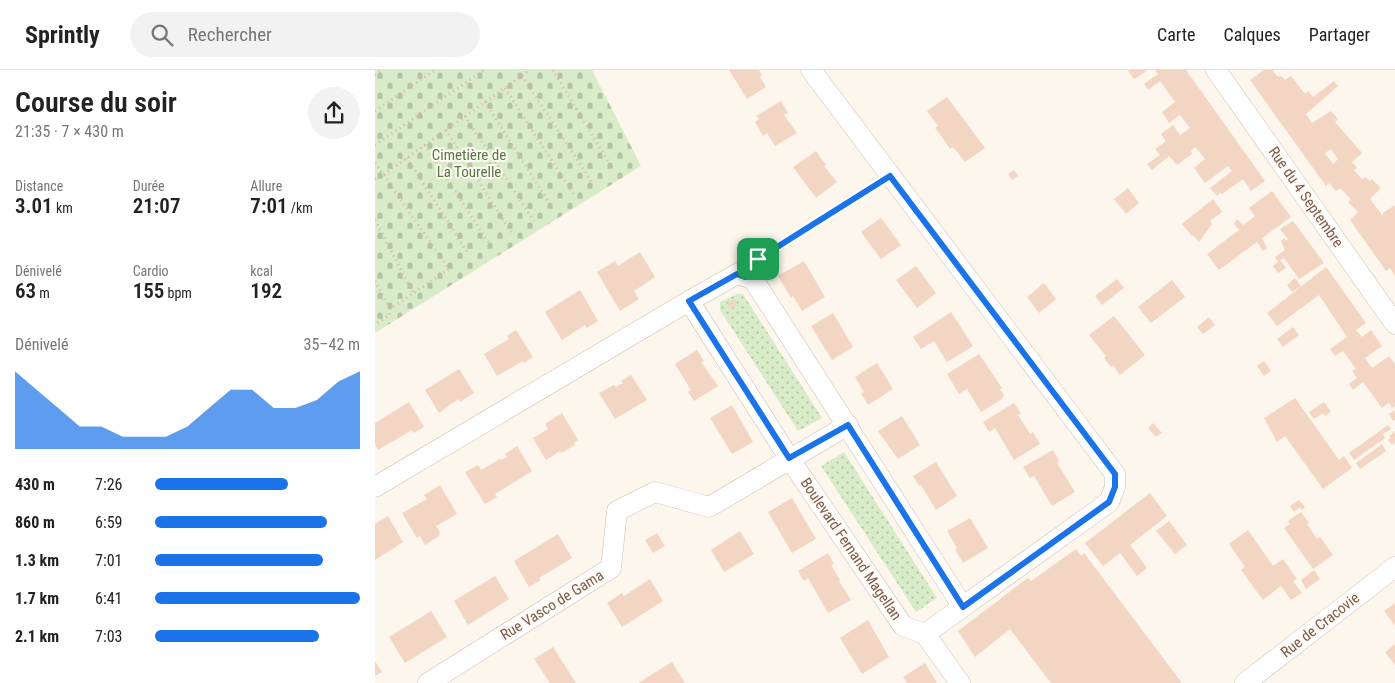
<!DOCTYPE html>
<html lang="fr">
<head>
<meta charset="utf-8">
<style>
	:root { --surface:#fff; --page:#f2f2f2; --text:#222; --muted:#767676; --line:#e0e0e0; --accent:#1a73e8 }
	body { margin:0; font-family:"Roboto Condensed",sans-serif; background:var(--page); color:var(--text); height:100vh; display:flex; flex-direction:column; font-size:19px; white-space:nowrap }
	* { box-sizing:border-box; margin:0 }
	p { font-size:16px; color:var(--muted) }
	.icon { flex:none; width:28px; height:28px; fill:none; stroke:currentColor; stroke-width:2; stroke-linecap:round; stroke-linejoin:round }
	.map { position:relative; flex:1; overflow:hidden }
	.panel { display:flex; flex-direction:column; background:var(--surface); width:375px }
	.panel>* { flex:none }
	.pin { position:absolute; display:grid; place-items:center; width:42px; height:42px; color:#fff; margin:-21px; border-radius:10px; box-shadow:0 2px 8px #0006 }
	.round { display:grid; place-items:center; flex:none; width:52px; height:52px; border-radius:26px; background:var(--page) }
	.summary { display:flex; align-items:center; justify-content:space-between; height:85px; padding:0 15px }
	h1 { font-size:28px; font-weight:600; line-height:38px }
	.metrics { display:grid; grid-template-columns:repeat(3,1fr); gap:8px; height:85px; padding:5px 15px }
	.metrics div { display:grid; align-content:center }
	.metrics b { font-size:21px; font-weight:600 }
	.metrics small { font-size:14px; font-weight:400 }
	.metrics p { font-size:14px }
	.chart { height:140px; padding:10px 15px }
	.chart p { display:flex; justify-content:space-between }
	.chart svg { width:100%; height:90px; margin-top:5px; fill:var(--accent); opacity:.7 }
	ul { padding:0 15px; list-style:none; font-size:16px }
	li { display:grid; grid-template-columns:80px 60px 1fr; align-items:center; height:38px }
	li i { height:12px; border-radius:6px; background:var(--accent) }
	header { display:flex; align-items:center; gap:30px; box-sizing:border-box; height:70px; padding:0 25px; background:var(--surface); border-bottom:1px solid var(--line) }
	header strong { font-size:24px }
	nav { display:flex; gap:28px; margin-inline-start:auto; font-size:18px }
	.search { width:350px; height:45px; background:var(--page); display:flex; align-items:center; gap:12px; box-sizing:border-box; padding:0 18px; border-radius:28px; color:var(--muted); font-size:19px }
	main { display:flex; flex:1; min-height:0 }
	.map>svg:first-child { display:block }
	.grass { fill:url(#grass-dots) }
	.cemetery { fill:url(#cemetery-stones) }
	.building { fill:#f3d5c3; fill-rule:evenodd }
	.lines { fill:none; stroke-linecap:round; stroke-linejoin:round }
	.minor-casing { stroke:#d1beb0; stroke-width:21 }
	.path { stroke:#d9b8a5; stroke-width:3; stroke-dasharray:1 4; stroke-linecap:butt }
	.minor { stroke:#fff; stroke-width:20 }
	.route-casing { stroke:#fff; stroke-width:10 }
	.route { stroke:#1a73e8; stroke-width:6 }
	.labels { text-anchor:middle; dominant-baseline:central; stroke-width:4; stroke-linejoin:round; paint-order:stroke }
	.park-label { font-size:15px; fill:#537a41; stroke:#fffaf3 }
	.street-label { font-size:15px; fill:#7a5c4d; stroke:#fffaf3 }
</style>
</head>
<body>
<header>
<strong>Sprintly</strong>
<div class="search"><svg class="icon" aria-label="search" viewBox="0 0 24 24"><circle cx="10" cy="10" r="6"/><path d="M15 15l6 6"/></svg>Rechercher</div>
<nav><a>Carte</a><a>Calques</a><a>Partager</a></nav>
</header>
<main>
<section class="panel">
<div class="summary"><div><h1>Course du soir</h1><p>21:35 · 7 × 430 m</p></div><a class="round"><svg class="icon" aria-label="share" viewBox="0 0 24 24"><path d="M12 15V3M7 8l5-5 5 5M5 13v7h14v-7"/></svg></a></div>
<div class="metrics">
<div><p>Distance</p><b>3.01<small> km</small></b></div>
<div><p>Durée</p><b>21:07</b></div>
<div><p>Allure</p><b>7:01<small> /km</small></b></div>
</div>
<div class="metrics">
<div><p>Dénivelé</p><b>63<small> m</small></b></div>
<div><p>Cardio</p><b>155<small> bpm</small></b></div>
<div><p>kcal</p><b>192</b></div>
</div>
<div class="chart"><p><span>Dénivelé</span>35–42 m</p>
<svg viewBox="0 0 160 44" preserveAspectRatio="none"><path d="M0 44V6L10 15L20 24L30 33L40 33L50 38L60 38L70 38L80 33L90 24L100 15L110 15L120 24L130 24L140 20L150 11L160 6V44z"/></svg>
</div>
<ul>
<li><b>430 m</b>7:26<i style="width:65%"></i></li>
<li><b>860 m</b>6:59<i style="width:84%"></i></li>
<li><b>1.3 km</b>7:01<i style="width:82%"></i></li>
<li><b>1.7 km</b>6:41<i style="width:100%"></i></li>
<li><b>2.1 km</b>7:03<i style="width:80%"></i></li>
</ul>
</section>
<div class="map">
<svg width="1020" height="613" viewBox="0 0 1020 613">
	<defs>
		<pattern id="grass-dots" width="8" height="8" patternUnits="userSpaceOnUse" patternTransform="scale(1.25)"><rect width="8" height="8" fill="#d8ecc9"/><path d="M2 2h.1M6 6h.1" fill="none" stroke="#b4c2a5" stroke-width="1.8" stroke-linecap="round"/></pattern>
		<pattern id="cemetery-stones" width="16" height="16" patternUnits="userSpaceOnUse" patternTransform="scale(1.25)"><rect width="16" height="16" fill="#d8ecc9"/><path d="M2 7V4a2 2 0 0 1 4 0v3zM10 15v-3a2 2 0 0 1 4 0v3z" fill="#b4c2a5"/></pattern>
	</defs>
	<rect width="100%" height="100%" fill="#fdf6ec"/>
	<!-- grass -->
	<g class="grass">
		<polygon points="362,224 368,224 447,348 423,361 345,240 345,232"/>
		<polygon points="469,382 562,528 541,542 446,396"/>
	</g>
	<!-- cemetery -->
	<polygon class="cemetery" points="0,0 217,0 266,96 0,263"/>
	<!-- building -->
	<g class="building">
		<polygon points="354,0 384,0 387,5 385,7 391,17 372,29"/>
		<polygon points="755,0 773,0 759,9 753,1"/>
		<polygon points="780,0 811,0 890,111 876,121 868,109 847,124 845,123 842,126 835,118 857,101 853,96 830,113 819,98 830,89 820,77 816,81 817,84 802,95 794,86 777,100 772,94 785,85 780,79 791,71 786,64 798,55 805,65 815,58 805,45 794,53 787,42 800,32 785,11 773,20 769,14 783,4"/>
		<path d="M889,0h11l-2,1 5,6 3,-1 4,4 6,-4 14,18 3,-3 5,6 21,-16 4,5 -32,28 6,9 19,-12 7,8 -3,3 27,31 -10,9 5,5 -3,3 8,9 3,-2 5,4 2,-2 9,9 -11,11 13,17v-3l12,-8v71l-5,-8 -4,3 -36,-51 8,-8 -10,-10 3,-3 -11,-11 -4,3 -7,-8 -3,3 -76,-106zM956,79l7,10 -5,5 -8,-11z"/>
		<polygon points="572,27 610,78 590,92 578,77 575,79 567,67 560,58 563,56 552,41"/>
		<polygon points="406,31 413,43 409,45 422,63 400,76 392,63 388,66 380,52 384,49 381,46"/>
		<polygon points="441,81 451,95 449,96 462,112 441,128 418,97"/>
		<polygon points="639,100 643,106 637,110 633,104"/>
		<polygon points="753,118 764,133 751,144 739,129"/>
		<polygon points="897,121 916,147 887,168 892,178 888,181 882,172 844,200 832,184 864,160 859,154 862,149 868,155 880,146 874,138"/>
		<polygon points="838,129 847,142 835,151 837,154 824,172 818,165 817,166 807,154"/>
		<polygon points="506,148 526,175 506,189 486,162"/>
		<polygon points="918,151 949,193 924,209 909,188 905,190 911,198 903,203 898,196 903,192 900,187 910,180 906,171 909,168 911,171 913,169 905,159"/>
		<polygon points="265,182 280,207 259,221 264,229 245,241 222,202 240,191 243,196"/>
		<polygon points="429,191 450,227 427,241 418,226 416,228 403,206"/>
		<polygon points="541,196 561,223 542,238 521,210"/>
		<polygon points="951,197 991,253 981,260 987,267 996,260 1007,276 990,288 997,298 1014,286 1020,294 1020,336 1017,338 1014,333 1007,338 988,312 978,320 974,314 982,308 977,301 981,299 968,281 960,286 955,279 972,267 944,225 902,256 892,243"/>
		<polygon points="920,208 926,216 917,222 912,215"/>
		<polygon points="742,209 749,218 727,235 720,226"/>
		<polygon points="797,210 810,227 776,253 763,237"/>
		<polygon points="669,213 681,229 664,243 652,227"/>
		<polygon points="205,220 223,251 212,258 210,255 187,270 170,242"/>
		<polygon points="359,230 362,235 355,239 352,234"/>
		<polygon points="576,242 598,276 572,292 559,271 546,279 538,267"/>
		<polygon points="458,243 478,277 457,290 436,256"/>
		<polygon points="739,246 770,285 745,305 738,295 736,297 729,288 731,286 714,265"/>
		<polygon points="834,247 840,255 828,264 822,257"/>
		<polygon points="918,257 924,265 908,277 902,269"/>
		<polygon points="141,260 158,287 149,293 148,291 122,306 109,284 134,269 132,266"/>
		<polygon points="322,280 329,291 326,292 343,316 319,331 313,322 316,320 300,294"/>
		<polygon points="604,284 627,318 625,320 629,325 627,329 606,342 592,319 584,324 572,304"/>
		<polygon points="889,291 896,301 889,306 882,296"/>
		<polygon points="502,293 518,319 493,335 486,323 489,322 480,307"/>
		<polygon points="84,299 99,323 85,332 83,329 64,343 50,320"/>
		<polygon points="256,305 272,330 240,349 224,323 239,315 241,317 248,313 246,311"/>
		<polygon points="920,328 964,390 969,386 977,398 948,419 910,366 902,372 889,348"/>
		<polygon points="34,332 49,357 39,363 37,360 3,380 0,374 0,353"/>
		<polygon points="949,332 956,342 950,346 948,343 939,349 934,342"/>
		<polygon points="639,333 646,343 643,345 655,364 658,362 665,374 639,390 620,358 614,362 608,352"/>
		<polygon points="357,335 378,372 357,384 335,348"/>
		<polygon points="1020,340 1020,350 1018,351 1014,344"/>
		<polygon points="187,343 203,370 199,373 200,375 186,383 185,381 171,390 158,368 173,359 170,354"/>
		<polygon points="527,346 545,375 523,389 503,361"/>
		<polygon points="778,353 787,363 781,367 773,358"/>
		<polygon points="1013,355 1016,359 1008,364 1010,368 979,390 974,383"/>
		<polygon points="1020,361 1020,373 1017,375 1013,370 1016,368 1014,366"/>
		<polygon points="1007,374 1011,381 985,399 981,393"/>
		<polygon points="142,376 157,401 120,424 122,427 110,434 90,402 103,395 106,400 125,389 126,390 132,387 130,384"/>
		<polygon points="678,380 684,391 682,393 700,422 677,436 659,406 655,408 648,397"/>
		<polygon points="561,392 582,426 561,440 546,415 544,416 538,406"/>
		<polygon points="65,415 82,444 61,456 65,462 64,466 50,475 45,466 42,468 27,443 52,429 49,425"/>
		<polygon points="775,423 792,446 755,475 772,498 762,506 745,483 728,496 710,473"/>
		<polygon points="417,428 441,469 417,483 393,442"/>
		<polygon points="924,430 930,437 927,440 925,437 919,442 915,436"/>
		<polygon points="926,442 934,453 932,454 942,469 945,467 958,485 938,499 909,458 915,454 913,451"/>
		<polygon points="13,446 28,472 0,490 0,454"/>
		<polygon points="595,448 613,478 588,493 580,479 582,478 572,461"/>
		<polygon points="794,451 812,475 800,484 781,461"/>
		<polygon points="873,460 898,496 908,489 922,509 918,511 927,523 916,530 906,516 888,530 866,500 870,497 854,474"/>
		<polygon points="365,461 379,484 349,502 336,480"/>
		<polygon points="282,463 290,476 278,483 270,470"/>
		<polygon points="183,464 197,488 164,508 166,510 154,517 139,491"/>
		<polygon points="701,479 706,486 709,483 807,613 676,613 635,559 600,587 583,561 653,508 656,511"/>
		<polygon points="453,483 459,494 456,495 465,510 464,511 476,530 453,543 433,508 429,511 423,501"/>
		<polygon points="939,500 945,509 931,519 926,510"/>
		<polygon points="120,506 134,529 93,555 79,531"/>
		<polygon points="275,509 288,531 247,557 232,533 247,523 249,526"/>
		<polygon points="1020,533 1020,556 1009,541"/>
		<polygon points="56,541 72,567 30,593 14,567"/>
		<polygon points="493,550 514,587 487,604 465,568"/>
		<polygon points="1020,574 1020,595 1010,582"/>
		<polygon points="178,577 201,613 175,613 159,589"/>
		<polygon points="0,591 7,602 0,606"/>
		<polygon points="297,592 310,613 263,613"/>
		<polygon points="550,593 562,613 532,613 528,607"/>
	</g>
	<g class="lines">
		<defs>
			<g id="minor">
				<polyline points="436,0 740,404 740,417 734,432 550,564 585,613"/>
				<polyline points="841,0 1020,254"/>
				<polyline points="314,231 414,388 528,556 550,564"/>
				<polyline points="0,417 314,231 362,204 378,209 588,537"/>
				<polyline points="53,613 236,498 242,441 280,422 334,437 473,355"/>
				<polyline points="870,613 1020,497"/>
			</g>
		</defs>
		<!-- minor casing -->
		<use href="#minor" class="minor-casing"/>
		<!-- path -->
		<g class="path">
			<polyline points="178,0 237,98"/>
			<polyline points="0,5 7,0"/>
			<polyline points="147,6 217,112"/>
			<polyline points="130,18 199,125"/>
			<polyline points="110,32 176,136"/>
			<polyline points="0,41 60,0"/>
			<polyline points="90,46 159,151"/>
			<polyline points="71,60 136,162"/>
			<polyline points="0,75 109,0"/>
			<polyline points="50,75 115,175"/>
			<polyline points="32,88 94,185"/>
			<polyline points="0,93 74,199 15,239 14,246 0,254"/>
			<polyline points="0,109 8,105 155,0"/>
			<polyline points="0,150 38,223"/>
			<polyline points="382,189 500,116"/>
			<polyline points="0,211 15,239"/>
		</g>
		<!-- minor -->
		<use href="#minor" class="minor"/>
	</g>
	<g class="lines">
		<defs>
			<polygon id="route" points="515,106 740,404 740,417 734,432 588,537 473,355 414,388 314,231 362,204 370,207 383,189"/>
		</defs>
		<!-- route casing -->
		<use href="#route" class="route-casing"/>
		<!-- route -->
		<use href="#route" class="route"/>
	</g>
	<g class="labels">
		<!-- park labels -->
		<g class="park-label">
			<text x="94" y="85">Cimetière de<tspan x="94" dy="17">La Tourelle</tspan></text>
		</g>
		<!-- street labels -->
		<g class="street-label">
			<text transform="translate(931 127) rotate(55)">Rue du 4 Septembre</text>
			<text transform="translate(476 479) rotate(56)">Boulevard Fernand Magellan</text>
			<text transform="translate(177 535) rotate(-32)">Rue Vasco de Gama</text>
			<text transform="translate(945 555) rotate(-38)">Rue de Cracovie</text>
		</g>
	</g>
</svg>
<div class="pin" style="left:383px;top:189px;background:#1e9e55"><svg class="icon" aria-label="arrive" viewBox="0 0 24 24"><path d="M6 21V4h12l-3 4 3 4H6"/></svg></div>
</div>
</main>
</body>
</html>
